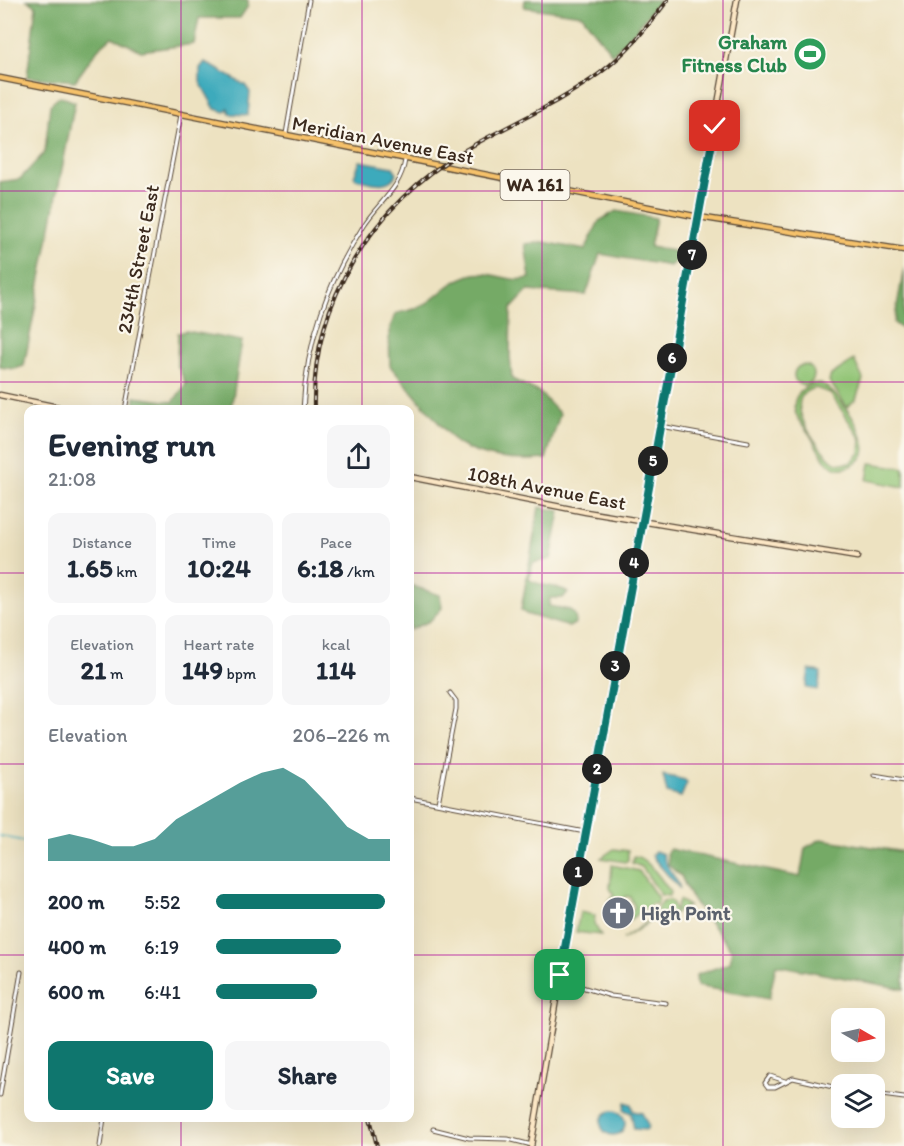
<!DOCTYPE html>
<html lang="en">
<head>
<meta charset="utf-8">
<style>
	:root { --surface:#fff; --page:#f6f6f7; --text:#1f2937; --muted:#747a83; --accent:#0f766e }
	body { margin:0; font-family:Itim,sans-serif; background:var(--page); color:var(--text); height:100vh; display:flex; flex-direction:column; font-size:22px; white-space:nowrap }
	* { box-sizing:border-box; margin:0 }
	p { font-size:20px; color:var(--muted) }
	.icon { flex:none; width:33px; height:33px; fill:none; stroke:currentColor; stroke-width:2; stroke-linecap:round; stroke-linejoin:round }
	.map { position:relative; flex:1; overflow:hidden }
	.panel { position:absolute; left:24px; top:405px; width:390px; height:717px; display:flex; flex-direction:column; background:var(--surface); border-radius:12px; box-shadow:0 6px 24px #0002 }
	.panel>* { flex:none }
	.needle { width:39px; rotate:99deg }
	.buttons { position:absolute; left:831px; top:1008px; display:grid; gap:12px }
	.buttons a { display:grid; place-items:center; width:54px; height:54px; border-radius:12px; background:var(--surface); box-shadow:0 6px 24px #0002; font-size:30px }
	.pin { position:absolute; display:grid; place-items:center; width:51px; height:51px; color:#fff; margin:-26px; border-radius:12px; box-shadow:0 3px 9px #0006 }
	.km { position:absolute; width:30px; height:30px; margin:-15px; border-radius:50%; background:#222; color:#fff; font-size:16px; line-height:30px; text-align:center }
	.round { display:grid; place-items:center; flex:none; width:63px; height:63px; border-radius:12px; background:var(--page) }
	.head { display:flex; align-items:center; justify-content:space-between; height:102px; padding:0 24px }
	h1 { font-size:33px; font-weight:800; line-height:45px }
	.metrics { display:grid; grid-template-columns:repeat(3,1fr); gap:9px; height:102px; padding:6px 24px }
	.metrics div { display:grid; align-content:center; border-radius:12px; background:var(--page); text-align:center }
	.metrics b { font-size:26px; font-weight:800 }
	.metrics small { font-size:16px; font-weight:400 }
	.metrics p { font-size:16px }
	.chart { height:168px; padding:12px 24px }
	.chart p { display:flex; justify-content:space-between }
	.chart svg { width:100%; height:108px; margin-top:6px; fill:var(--accent); opacity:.7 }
	.cta { display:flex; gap:12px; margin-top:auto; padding:12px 24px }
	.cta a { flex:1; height:69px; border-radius:12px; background:var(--accent); color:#fff; font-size:24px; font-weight:800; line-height:69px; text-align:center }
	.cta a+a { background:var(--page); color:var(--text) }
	ul { padding:0 24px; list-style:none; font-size:20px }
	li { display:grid; grid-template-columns:96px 72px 1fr; align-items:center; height:45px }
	li i { height:15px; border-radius:8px; background:var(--accent) }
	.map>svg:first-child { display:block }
	.green { fill:#91c475; stroke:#66774a; stroke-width:1.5; fill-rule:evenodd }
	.forest { fill:#74aa66; stroke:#586a42; stroke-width:1.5 }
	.water { fill:#3daabc; stroke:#3c6a6d; stroke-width:1.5 }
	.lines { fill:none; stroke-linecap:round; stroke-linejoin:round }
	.stream { stroke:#3daabc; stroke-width:1.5 }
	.street-casing { stroke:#564636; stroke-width:5 }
	.secondary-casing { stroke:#564636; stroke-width:7 }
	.primary-casing { stroke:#564636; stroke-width:7 }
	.street { stroke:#fff; stroke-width:3 }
	.secondary { stroke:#fbe6c4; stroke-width:4.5 }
	.primary { stroke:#f5c16b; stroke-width:4.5 }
	.rail-casing { stroke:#3b2a1e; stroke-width:4 }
	.rail { stroke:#fbf7ec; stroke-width:1.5; stroke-dasharray:4.5; stroke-linecap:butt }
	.route-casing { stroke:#fff; stroke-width:12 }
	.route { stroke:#0f766e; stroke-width:8 }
	.grid { fill:none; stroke:#b5179e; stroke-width:1.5; stroke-opacity:0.55 }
	.labels { text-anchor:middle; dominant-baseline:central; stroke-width:4.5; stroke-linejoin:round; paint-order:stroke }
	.shield { fill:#fbf7ec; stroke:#75685c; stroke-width:1.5 }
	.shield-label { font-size:18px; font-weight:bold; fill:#3b2a1e }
	.leisure-label { font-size:20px; font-weight:bold; fill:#27864d; stroke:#fbf7ec; text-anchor:end }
	.street-label { font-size:20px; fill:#3b2a1e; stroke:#fbf7ec }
	.worship-label { font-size:20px; font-weight:bold; fill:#5b616d; stroke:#fbf7ec; text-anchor:start }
</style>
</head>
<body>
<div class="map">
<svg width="904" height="1146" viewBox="0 0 904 1146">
	<rect width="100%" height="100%" fill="#fbf7ec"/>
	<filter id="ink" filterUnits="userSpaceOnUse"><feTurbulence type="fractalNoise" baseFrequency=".0167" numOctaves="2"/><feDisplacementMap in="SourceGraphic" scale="12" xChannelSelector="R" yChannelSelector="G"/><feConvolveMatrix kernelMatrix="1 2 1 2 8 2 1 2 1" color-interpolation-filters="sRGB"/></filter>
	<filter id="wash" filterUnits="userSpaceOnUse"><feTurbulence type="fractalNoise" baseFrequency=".008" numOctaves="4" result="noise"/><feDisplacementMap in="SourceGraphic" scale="24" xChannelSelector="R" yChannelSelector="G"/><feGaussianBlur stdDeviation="1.35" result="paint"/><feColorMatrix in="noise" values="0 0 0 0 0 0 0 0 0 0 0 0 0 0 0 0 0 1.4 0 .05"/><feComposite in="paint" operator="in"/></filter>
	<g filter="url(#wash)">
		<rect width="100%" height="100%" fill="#ede2c1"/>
		<!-- green -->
		<g class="green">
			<polygon points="854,360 863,379 856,399 847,407 829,381 831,375"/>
			<circle cx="804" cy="375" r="10"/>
			<path d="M819,383c17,5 51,54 45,71 -7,12 -24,20 -36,9 -7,-7 -13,-19 -18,-28 -5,-7 -13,-16 -15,-24 -4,-15 10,-27 24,-28zM816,388l14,5 31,46 -1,14 -10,10c-7,1 -13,1 -18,-3 -15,-13 -55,-65 -16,-72z"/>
			<polygon points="870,463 904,468 904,487 867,480"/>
			<polygon points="614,849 628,851 628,860 625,862 601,858"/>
			<path d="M634,856c13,1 29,25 36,36l-1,4 -8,-1 -19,-28 -10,-4z"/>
			<polygon points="612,865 639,871 658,898 657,905 653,903 629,920 626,916 635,908 630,897 626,896 622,900 619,898 611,904 609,901 614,895 610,888"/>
			<polygon points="669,900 673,903 675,911 679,900 689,906 674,914 663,913 623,939 659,913 657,910 663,901"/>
			<polygon points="580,912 595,915 594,924 601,935 576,932"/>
		</g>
		<!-- forest -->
		<g class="forest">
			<polygon points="27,0 248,0 248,6 240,18 199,18 194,44 141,51 112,37 98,49 75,81 27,77 36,6"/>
			<polygon points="525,0 660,0 633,33 612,54 582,15 524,7"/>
			<polygon points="60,96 75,102 24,366 15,369 0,367 0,182 20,179 45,152 50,105"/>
			<path d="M616,211l40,7 -6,29 35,6 -15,13 -70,-12 -14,41 -58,-4 -17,18 -1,47 2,23 27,13 21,22 -14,45c-30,3 -65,0 -91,-17l-65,-76 -1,-34 6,-18c9,-3 20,-4 27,-8 18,-10 24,-23 48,-31 20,-6 39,9 60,3l-5,-34 19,-2 41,8 14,-29z"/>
			<polygon points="904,268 904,329 902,329 894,323"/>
			<polygon points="186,331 242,341 231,409 134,409 135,397 173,402 186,384 177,364 178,333"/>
			<path d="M539,507l21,4 -9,48 -18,4 -4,16c10,8 28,6 39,13l-5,6h-13l-1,8 21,4 5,5 1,8 -7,4 -43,-13 -5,-4z"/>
			<polygon points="410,585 440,595 442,608 430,621 410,630"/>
			<polygon points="821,839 904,852 899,887 904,888 904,989 776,965 769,999 697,986 696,975 730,963 732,951 690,896 681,876 668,865 667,852 670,849 800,877 805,848"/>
		</g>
		<!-- water -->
		<g class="water">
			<polygon points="205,62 245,85 250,92 248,115 230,114 228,108 225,112 215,109 200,82 200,68"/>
			<path d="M360,161l33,6 4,6c-8,17 -27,9 -41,6l-2,-3z"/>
			<polygon points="809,670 821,672 818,690 806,688"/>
			<polygon points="663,775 685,780 687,783 681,797 667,793"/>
			<path d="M655,851l8,3c2,16 14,21 17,35l-26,-30 -2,-4z"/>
			<polygon points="625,1102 631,1104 633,1111 642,1113 648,1125 647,1130 634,1129 631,1113 624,1110"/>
			<circle cx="613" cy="1123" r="12"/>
		</g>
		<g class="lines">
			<!-- stream -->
			<polyline class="stream" points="0,836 28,842"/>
		</g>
	</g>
	<g filter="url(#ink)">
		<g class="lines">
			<defs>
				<g id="street">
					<polyline points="286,134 309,0"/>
					<polyline points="125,410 181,115"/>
					<path d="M303,410c3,-69 25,-128 61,-185 15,-23 37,-37 41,-65"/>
					<polyline points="660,426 748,442"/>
					<polyline points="874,775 904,780"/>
					<polyline points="410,798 585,832"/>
					<polyline points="438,803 456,709 456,701 450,693"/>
					<polyline points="559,980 611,996 666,1003"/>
					<polyline points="785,1081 770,1076 765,1083 768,1087 775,1087 793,1078 842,1089"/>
					<polyline points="874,1094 904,1098"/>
					<polyline points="0,1095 21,972"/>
					<polyline points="433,1129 469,1138 508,1139 532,1145"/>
					<polyline points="100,1146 104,1118"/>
				</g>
				<g id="secondary">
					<polyline points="0,395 72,410"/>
					<polyline points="410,477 586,512 857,557"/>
					<polyline points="531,1146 584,836 737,0"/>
				</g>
				<polyline id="primary" points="0,78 699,217 904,250"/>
			</defs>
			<!-- street casing -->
			<use href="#street" class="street-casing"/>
			<!-- secondary casing -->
			<use href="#secondary" class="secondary-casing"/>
			<!-- primary casing -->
			<use href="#primary" class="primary-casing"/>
			<!-- street -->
			<use href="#street" class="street"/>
			<!-- secondary -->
			<use href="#secondary" class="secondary"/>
			<!-- primary -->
			<use href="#primary" class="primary"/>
			<defs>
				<g id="rail">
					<path d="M314,410c-3,-109 60,-206 151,-260 44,-26 94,-46 135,-77 27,-20 47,-46 68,-73"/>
					<polyline points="370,1118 377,1146"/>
				</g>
			</defs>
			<!-- rail casing -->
			<use href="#rail" class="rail-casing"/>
			<!-- rail -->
			<use href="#rail" class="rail"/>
		</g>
	</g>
	<g class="lines" filter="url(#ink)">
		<defs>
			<polyline id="route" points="560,975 715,126"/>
		</defs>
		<!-- route casing -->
		<use href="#route" class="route-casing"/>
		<!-- route -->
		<use href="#route" class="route"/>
	</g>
	<!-- grid -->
	<path class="grid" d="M181,0v410M362,0v410M542,0v1146M723,0v1146M0,191h904M0,382h904M0,573h28M410,573h494M0,764h28M410,764h494M0,955h28M410,955h494M181,1118v28M362,1118v28"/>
	<!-- icons -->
	<defs>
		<symbol id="stadium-disc" viewBox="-11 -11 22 22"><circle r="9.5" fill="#2e9e5b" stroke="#fbf7ec"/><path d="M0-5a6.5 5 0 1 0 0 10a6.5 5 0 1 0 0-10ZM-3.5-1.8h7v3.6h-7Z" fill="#fff"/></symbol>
		<symbol id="church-disc" viewBox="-11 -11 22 22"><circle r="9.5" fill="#6b7280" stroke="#fbf7ec"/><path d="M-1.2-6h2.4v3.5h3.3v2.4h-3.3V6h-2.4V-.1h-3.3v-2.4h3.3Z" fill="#fff"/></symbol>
	</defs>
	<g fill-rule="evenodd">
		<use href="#stadium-disc" x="791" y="35" width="38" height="38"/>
		<use href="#church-disc" x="599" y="894" width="38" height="38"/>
	</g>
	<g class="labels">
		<!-- shield labels -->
		<rect class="shield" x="500.5" y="170" width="69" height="30" rx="4.5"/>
		<g class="shield-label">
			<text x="535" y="185">WA 161</text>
		</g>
		<!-- leisure labels -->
		<g class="leisure-label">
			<text x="787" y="42">Graham<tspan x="787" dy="23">Fitness Club</tspan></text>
		</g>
		<!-- street labels -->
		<g class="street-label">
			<text transform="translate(383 140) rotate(11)">Meridian Avenue East</text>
			<text transform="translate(138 259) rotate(-79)">234th Street East</text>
			<text transform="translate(547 488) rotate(11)">108th Avenue East</text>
		</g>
		<!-- worship labels -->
		<g class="worship-label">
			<text x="641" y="913">High Point</text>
		</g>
	</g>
</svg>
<div class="buttons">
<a><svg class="needle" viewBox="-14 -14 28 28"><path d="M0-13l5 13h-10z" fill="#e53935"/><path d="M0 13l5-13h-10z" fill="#747a83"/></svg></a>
<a><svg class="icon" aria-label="layers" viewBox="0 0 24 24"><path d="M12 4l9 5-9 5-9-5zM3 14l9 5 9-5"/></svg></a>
</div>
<div class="pin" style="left:560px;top:975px;background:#1e9e55"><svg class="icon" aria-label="arrive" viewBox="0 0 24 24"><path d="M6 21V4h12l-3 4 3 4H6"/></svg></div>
<div class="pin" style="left:715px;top:126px;background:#d93025"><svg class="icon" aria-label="check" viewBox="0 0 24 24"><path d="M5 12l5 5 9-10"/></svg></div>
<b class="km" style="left:578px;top:872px">1</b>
<b class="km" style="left:597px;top:769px">2</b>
<b class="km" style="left:615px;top:666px">3</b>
<b class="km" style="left:634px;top:563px">4</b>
<b class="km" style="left:653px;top:461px">5</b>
<b class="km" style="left:672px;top:358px">6</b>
<b class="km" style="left:692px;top:255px">7</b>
<section class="panel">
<div class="head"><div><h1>Evening run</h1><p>21:08</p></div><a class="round"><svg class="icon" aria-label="share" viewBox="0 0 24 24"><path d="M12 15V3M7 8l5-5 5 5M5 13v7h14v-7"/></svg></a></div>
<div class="metrics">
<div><p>Distance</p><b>1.65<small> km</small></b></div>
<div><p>Time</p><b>10:24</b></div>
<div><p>Pace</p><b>6:18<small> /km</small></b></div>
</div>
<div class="metrics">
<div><p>Elevation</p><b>21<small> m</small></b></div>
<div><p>Heart rate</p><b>149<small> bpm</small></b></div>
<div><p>kcal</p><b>114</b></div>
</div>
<div class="chart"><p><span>Elevation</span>206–226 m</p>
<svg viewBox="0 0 160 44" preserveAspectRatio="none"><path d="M0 44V35L10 33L20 35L30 38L40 38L50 35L60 27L70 22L80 17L90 12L100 8L110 6L120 11L130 20L140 30L150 35L160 35V44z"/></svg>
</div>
<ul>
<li><b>200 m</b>5:52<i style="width:97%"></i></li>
<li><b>400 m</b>6:19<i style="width:72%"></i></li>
<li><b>600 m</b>6:41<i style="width:58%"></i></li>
</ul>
<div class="cta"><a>Save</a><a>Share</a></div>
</section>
</div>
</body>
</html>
